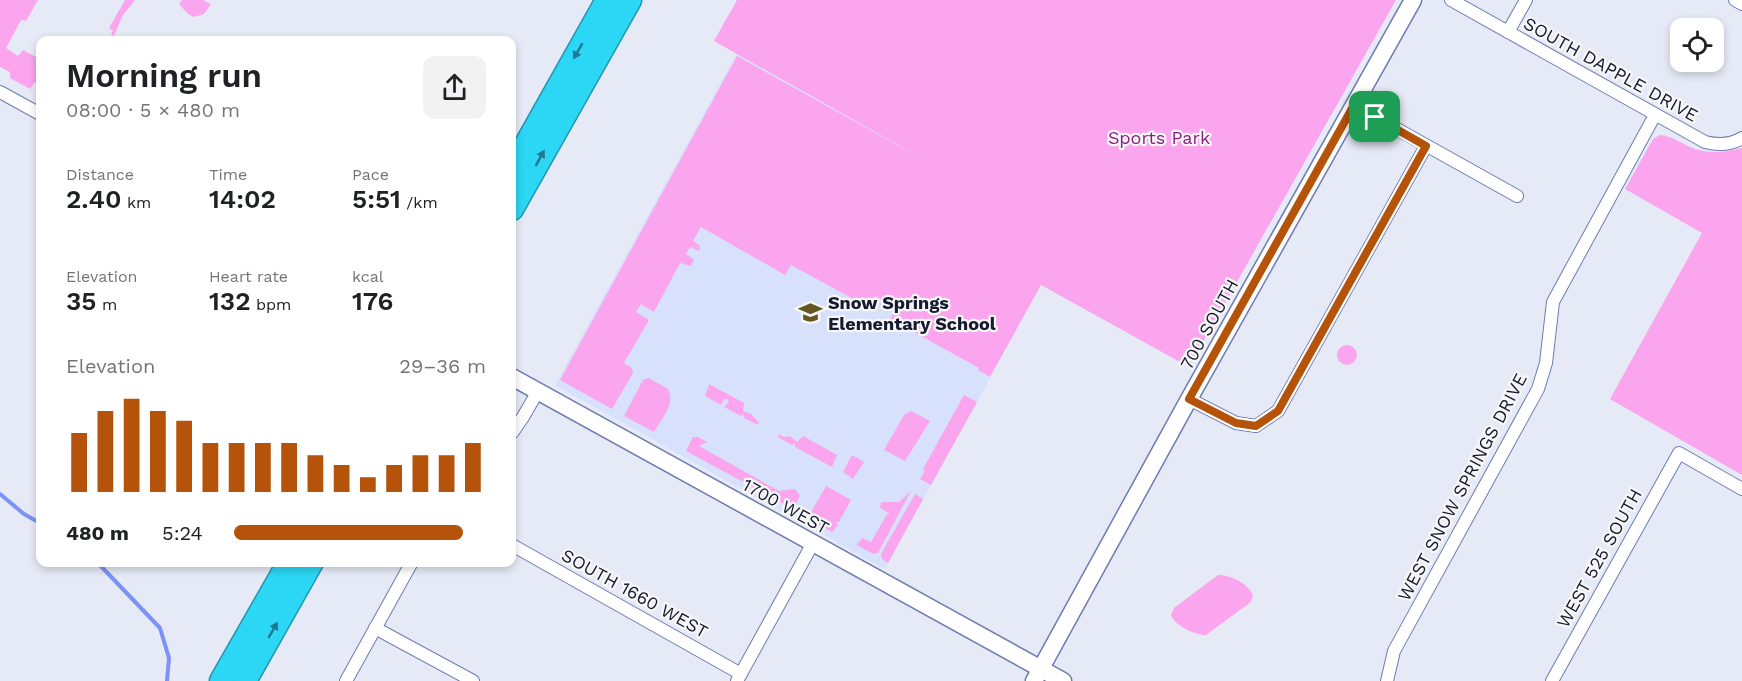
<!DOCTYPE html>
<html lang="en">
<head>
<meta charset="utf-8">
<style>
	:root { --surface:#fff; --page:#f2f2f2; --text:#202124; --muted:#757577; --accent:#b45309 }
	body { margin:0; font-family:"Work Sans",sans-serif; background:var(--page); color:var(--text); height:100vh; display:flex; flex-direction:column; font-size:22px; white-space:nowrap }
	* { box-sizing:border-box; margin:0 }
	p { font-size:20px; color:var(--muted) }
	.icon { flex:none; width:33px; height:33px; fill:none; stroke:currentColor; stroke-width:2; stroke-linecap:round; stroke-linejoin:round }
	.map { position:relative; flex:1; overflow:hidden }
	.sheet { position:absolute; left:36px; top:36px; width:480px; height:531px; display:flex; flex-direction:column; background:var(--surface); border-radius:12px; box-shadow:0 3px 9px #0003 }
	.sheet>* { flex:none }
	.controls { position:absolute; left:1670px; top:18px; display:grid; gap:12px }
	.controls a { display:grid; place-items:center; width:54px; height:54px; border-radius:12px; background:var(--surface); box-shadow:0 3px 9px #0003; font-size:30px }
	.pin { position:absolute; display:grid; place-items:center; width:51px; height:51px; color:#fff; margin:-26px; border-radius:12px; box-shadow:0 3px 9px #0006 }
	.round { display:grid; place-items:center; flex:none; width:63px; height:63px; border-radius:12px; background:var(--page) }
	.overview { display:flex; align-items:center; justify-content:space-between; height:102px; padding:0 30px }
	h1 { font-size:33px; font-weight:600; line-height:45px }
	.figures { display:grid; grid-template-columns:repeat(3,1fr); gap:9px; height:102px; padding:6px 30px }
	.figures div { display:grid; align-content:center }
	.figures b { font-size:26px; font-weight:600 }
	.figures small { font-size:16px; font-weight:400 }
	.figures p { font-size:16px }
	.chart { height:168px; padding:12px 30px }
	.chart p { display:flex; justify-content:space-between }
	.chart svg { width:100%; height:108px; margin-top:6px; stroke:var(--accent); stroke-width:6 }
	ul { padding:0 30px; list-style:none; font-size:20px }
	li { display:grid; grid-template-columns:96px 72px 1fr; align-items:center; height:45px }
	li i { height:15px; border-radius:8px; background:var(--accent) }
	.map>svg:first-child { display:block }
	.built { fill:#d8e1fc }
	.green { fill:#faa5ed }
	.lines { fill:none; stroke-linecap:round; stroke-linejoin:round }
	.stream { stroke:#7c92f7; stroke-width:4 }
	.street-casing { stroke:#6d7bb2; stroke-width:14 }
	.secondary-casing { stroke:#6d7bb2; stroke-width:19 }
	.highway-casing { stroke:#2395af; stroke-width:25 }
	.street { stroke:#fff; stroke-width:12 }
	.secondary { stroke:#fff; stroke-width:16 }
	.highway { stroke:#2bd7f4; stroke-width:22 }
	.oneway { fill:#207892 }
	.route-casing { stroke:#fff; stroke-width:12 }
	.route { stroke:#b45309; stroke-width:8 }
	.labels { text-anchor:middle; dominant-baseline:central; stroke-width:4.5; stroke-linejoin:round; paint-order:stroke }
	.street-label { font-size:18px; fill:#151a30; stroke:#f7f7f7 }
	.park-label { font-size:18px; fill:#8c1d81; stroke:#f7f7f7 }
	.poi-label { font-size:18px; font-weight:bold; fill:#151a30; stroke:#f7f7f7; text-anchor:start }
</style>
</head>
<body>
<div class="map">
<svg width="1742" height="681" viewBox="0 0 1742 681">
	<rect width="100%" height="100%" fill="#e6eaf6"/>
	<!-- built -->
	<polygon class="built" points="737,53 1066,239 885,569 555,385"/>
	<!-- green -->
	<g class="green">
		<polygon points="0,0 38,0 26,21 22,20 20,22 6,48 18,56 23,50 40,59 40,82 34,83 30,89 10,78 10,72 0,67"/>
		<polygon points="125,0 135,0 123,15 114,36 111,34 113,31 109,28"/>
		<polygon points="182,0 203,0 211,4 204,14 194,17 188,14 179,4"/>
		<polygon points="737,0 1396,0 1189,367 1041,285 990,377 978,370 979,368 890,319 896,308 875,296 868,307 791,265 785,275 701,227 693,241 700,246 699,251 690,247 686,254 694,260 691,266 680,263 654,312 641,304 636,312 649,320 624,363 632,368 633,373 612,409 560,380 737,56 946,172 714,41"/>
		<path d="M1660,135c14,1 23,10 35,14 17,5 31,3 47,-1v327l-132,-76 92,-166 -77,-44 28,-50z"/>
		<circle cx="1347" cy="355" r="10"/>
		<path d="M649,378l19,11c8,15 -7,31 -14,43l-30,-16 19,-36z"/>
		<polygon points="709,384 744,403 743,411 751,414 759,423 758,425 744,418 744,414 741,416 724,407 729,402 727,399 724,399 721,405 705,396"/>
		<polygon points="964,395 977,402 931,485 920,479 925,471 923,469"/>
		<polygon points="911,411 930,421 905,461 884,450 904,415"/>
		<polygon points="778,434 784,437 790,436 797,442 803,436 837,455 832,467 795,447 795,443 792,445 778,437"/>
		<polygon points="693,437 698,437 707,442 699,446 779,491 795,489 800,496 793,509 686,451"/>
		<polygon points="852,455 864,462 853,479 843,472"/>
		<polygon points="826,486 851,500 839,522 836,522 838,525 832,532 811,520 809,516"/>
		<polygon points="911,491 878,553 873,554 857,545 862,538 871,542 887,514 890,514 880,508 881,502 899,502"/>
		<polygon points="915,494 923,499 888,563 882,559 881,554"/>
		<path d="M1218,575c13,0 29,8 35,20l-2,7 -45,33c-10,1 -32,-10 -35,-20l3,-7z"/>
	</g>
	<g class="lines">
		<!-- stream -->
		<g class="stream">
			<polyline points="0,494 24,514 40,523"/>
			<polyline points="97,562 160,628 169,658 167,681"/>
		</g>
		<defs>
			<g id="street">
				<path d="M1451,0l254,142c12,3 26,3 37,-4"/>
				<polyline points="1735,0 1742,4"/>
				<polyline points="1508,32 1526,0"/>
				<polyline points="0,92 40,114"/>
				<polyline points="1354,105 1517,196"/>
				<polyline points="1189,399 1236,423 1256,426 1278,411 1426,146"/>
				<polyline points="512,433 523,417 538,391"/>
				<polyline points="512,545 741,674"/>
				<polyline points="375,628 473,681"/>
				<polyline points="346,681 412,562"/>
				<polyline points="737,681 813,543"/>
				<polyline points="1387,681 1394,651 1538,389 1546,363 1553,302 1655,115"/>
				<polyline points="1552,681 1679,453 1742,489"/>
			</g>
			<g id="secondary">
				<polyline points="512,377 1063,681"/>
				<polyline points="1034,681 1189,399 1413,0"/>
			</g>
			<g id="highway">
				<polyline points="512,169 607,0"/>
				<polyline points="512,209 630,0"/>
				<polyline points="221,681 289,562"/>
				<polyline points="245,681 312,562"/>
			</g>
		</defs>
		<!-- street casing -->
		<use href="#street" class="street-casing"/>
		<!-- secondary casing -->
		<use href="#secondary" class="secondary-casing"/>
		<!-- highway casing -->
		<use href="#highway" class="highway-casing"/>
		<!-- street -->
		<use href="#street" class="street"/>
		<!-- secondary -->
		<use href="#secondary" class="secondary"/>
		<!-- highway -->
		<use href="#highway" class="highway"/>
	</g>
	<!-- one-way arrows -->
	<defs><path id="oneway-solid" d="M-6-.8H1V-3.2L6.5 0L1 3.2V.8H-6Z" transform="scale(1.5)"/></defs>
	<g class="oneway">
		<use href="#oneway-solid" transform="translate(578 51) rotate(120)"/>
		<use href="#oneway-solid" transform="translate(540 158) rotate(-61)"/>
		<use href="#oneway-solid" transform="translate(273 630) rotate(-60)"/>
	</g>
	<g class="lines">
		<defs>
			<polygon id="route" points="1354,105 1426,146 1278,411 1256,426 1236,423 1189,399"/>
		</defs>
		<!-- route casing -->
		<use href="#route" class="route-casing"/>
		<!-- route -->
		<use href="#route" class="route"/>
	</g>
	<!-- icons -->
	<defs>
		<symbol id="school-bare" viewBox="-9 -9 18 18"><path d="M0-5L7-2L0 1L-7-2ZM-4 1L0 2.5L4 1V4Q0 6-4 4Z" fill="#645522" stroke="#f7f7f7" stroke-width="2.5" paint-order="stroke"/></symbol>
	</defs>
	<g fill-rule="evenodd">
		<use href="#school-bare" x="794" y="296" width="33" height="33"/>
	</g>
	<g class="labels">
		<!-- street labels -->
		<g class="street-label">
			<text transform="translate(1611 69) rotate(29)">SOUTH DAPPLE DRIVE</text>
			<text transform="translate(1209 324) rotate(-61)">700 SOUTH</text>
			<text transform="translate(1462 487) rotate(-62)">WEST SNOW SPRINGS DRIVE</text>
			<text transform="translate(786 506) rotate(29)">1700 WEST</text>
			<text transform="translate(1599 558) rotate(-61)">WEST 525 SOUTH</text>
			<text transform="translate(635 593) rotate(29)">SOUTH 1660 WEST</text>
		</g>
		<!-- park labels -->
		<g class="park-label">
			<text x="1159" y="137">Sports Park</text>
		</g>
		<!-- poi labels -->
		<g class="poi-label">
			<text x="828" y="302">Snow Springs<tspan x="828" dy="21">Elementary School</tspan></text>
		</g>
	</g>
</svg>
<div class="controls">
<a><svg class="icon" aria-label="locate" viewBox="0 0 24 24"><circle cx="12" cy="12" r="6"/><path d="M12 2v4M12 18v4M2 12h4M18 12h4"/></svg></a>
</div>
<div class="pin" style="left:1375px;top:117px;background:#1e9e55"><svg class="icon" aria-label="arrive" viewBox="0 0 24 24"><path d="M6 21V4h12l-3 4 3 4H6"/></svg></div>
<section class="sheet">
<div class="overview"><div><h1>Morning run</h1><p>08:00 · 5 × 480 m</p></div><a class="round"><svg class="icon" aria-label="share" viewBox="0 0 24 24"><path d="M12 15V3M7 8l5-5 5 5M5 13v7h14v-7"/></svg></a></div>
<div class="figures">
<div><p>Distance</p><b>2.40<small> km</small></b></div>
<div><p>Time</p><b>14:02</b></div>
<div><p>Pace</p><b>5:51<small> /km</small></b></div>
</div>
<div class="figures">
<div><p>Elevation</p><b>35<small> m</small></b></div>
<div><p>Heart rate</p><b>132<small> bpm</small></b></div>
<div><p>kcal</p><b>176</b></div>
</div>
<div class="chart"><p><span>Elevation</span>29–36 m</p>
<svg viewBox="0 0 160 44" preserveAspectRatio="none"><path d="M5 44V20M15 44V11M25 44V6M35 44V11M45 44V15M55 44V24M65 44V24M75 44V24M85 44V24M95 44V29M105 44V33M115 44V38M125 44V33M135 44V29M145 44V29M155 44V24"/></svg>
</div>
<ul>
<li><b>480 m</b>5:24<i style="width:91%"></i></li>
</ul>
</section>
</div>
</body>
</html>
